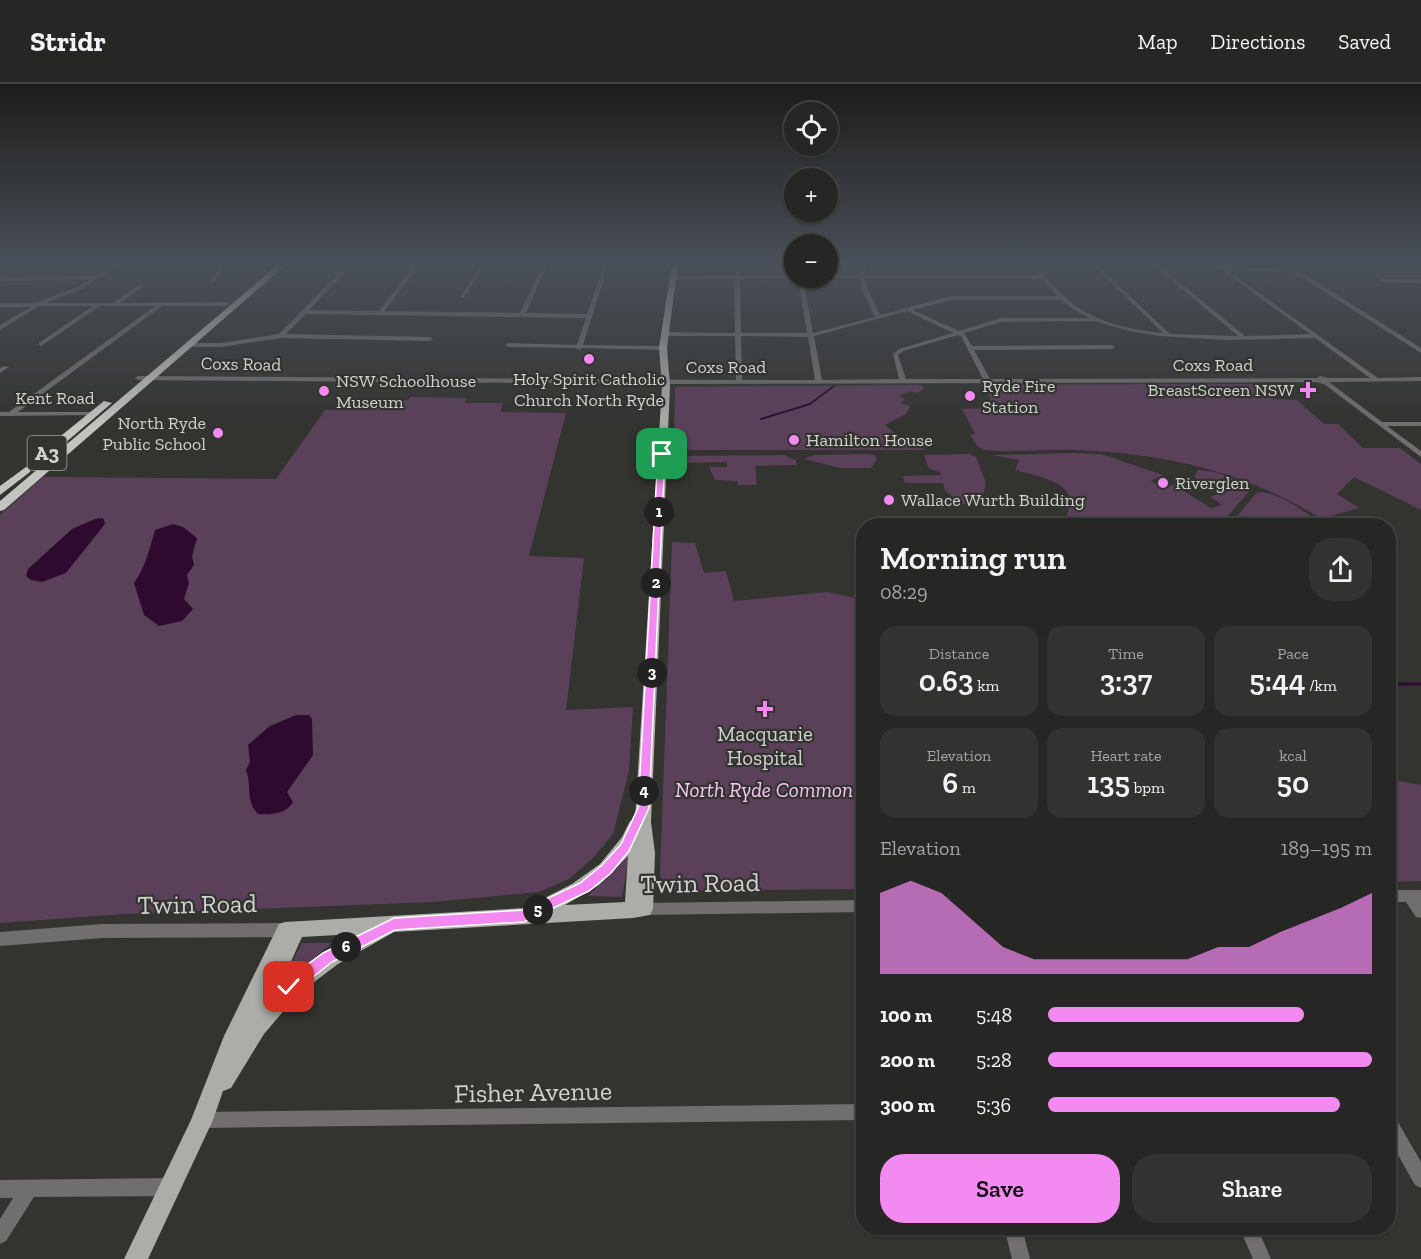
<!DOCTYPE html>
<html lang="en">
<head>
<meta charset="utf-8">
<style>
	:root { --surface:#262624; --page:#323231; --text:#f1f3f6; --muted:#a4a5a6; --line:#424341; --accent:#f38af1 }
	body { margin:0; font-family:"Zilla Slab",serif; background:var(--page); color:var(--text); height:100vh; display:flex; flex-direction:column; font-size:22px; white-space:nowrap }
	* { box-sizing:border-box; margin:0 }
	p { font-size:20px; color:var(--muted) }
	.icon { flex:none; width:33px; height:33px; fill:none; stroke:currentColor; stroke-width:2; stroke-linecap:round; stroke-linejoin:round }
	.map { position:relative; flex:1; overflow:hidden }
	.details { position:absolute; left:856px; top:434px; width:540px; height:717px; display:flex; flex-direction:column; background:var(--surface); border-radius:24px; box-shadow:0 2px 4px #0004,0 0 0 2px var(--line) }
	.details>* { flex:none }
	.fabs { position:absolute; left:784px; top:18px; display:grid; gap:12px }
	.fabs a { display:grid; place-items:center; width:54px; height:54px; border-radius:50%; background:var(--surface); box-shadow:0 2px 4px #0004,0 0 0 2px var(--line); font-size:30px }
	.pin { position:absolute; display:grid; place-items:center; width:51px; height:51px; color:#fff; margin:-26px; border-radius:12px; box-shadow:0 3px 9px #0006 }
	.km { position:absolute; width:30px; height:30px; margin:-15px; border-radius:50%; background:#222; color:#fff; font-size:16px; line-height:30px; text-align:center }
	.round { display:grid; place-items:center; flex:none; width:63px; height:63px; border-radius:24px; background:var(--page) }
	.overview { display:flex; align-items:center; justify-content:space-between; height:102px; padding:0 24px }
	h1 { font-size:33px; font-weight:600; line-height:45px }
	.stats { display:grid; grid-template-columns:repeat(3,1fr); gap:9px; height:102px; padding:6px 24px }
	.stats div { display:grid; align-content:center; border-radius:15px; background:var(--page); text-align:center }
	.stats b { font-size:30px; font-weight:600 }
	.stats small { font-size:16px; font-weight:400 }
	.stats p { font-size:16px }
	.chart { height:168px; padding:12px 24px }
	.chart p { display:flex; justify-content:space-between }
	.chart svg { width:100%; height:108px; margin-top:6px; fill:var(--accent); opacity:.7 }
	.button { display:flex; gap:12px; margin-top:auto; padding:12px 24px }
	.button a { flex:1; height:69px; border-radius:24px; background:var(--accent); color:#111; font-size:24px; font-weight:600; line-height:69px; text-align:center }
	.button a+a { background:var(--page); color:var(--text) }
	ul { padding:0 24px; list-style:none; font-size:20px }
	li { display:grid; grid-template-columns:96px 72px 1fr; align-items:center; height:45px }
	li i { height:15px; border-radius:8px; background:var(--accent) }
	header { display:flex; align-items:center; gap:36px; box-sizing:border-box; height:84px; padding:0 30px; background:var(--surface); border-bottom:2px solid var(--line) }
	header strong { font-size:28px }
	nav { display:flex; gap:33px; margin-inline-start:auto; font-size:21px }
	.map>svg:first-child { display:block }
	.green { fill:#5b405a }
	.water { fill:#2e0b2e }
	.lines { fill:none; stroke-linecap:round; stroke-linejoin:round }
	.stream-far1 { stroke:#2e0b2e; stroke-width:2 }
	.stream { stroke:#2e0b2e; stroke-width:3 }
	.minor { fill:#706f6e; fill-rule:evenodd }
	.major { fill:#acaca8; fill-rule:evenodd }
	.highway { fill:#c3c3bf; fill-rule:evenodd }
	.route { fill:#f38af1; stroke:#fff; stroke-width:1.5 }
	.poi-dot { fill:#f38af1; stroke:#333330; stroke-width:2 }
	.labels { text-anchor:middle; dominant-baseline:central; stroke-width:4.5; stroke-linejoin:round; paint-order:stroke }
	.far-street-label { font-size:18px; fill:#d1d1cf; stroke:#333330 }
	.far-poi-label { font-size:18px; fill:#d1d1cf; stroke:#333330; text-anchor:start }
	.shield { fill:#333330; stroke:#a2a29f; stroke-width:1.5 }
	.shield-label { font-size:20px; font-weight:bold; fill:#d1d1cf }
	.poi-label { font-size:21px; fill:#d1d1cf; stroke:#333330 }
	.park-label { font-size:21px; font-style:italic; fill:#f8c5f5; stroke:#333330 }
	.near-street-label { font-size:26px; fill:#d1d1cf; stroke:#333330 }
</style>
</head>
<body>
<header>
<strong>Stridr</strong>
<nav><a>Map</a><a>Directions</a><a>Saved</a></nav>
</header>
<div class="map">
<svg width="1421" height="1175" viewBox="0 0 1421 1175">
	<rect width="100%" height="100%" fill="#333330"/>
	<!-- green -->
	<g class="green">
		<path d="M1252,300l22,15 23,1 27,24h14l25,24h37l21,16v46l-67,-33 -17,17 22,14 -28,8 5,4 -8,3c-79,-51 -162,-70 -256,-73 -29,-1 -58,3 -87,0l-7,-3 -8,-12 5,-1 -13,-25h-5l38,-1 -13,-23z"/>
		<polygon points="921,301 924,305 917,309 910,307 899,312 905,315 900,319 910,322 906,330 885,341 901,354 926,366 674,366 675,303"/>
		<polygon points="410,313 467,314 465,319 503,319 500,328 566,329 529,472 584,474 566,626 633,623 629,687 613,750 593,774 569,795 539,808 433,818 124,830 0,839 0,431 43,393 276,395 325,326 376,326 383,316 408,316"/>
		<path d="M1073,369l28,1 62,21 -12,6 10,6 13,-2 37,23 12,-3 -13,-8 11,-4 -27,-16 4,-7 18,2 33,13 2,4 -31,36h-155l6,-27c-10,-20 -37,-22 -56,-28l4,-10 -27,-5z"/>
		<polygon points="868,370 875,371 877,375 871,384 840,384 804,375 815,371"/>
		<polygon points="969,370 976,373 986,399 981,420 960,420 945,406 943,399 905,399 903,392 941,391 940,388 929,385 924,371"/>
		<polygon points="784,371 796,376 797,381 755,382 757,401 738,401 737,397 715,396 709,383 727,383 727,378 680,379 674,372"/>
		<path d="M1262,408c20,3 41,19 58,30l-1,2 -89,1 26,-32z"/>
		<polygon points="672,458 695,459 704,489 726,487 734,517 828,508 864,516 864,805 672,807 660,792"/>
		<polygon points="1389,695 1421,701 1421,797 1389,798"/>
		<polygon points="629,772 622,813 588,812"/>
		<polygon points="302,859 332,859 279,902"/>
	</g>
	<!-- water -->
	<g class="water">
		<polygon points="95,435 103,434 105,440 66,489 42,498 31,496 26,492 28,485 72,445"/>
		<path d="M173,440l10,3 14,11 -5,18 2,9 -7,10 2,8 -5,16 9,10 -11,12 -23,5 -15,-11 -10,-32c12,-17 15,-33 21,-53z"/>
		<path d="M296,631h13l3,4 1,36 -26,37 6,10c-6,12 -23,13 -35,12 -13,-13 -6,-30 -12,-44l4,-8 -2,-17 22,-19z"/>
	</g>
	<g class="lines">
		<!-- stream-far1 -->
		<polyline class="stream-far1" points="761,335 810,320 834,302"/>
		<!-- stream -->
		<polyline class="stream" points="1399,600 1421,600"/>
		<!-- minor -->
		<g class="minor">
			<polygon points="117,179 122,179 81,205 46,219 113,219 140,200 142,203 120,219 226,218 229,220 226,222 162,222 18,328 94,328 98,330 96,331 0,332 0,328 9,328 155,222 100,222 41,262 39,261 39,259 93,222 39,222 0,246 0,241 31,223 0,223 0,219 36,219 77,203 89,196 0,197 0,193 94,192"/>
			<polygon points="223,179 227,179 214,198 210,198"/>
			<polygon points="340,179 344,179 343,191 309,226 379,227 409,188 410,179 414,179 415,188 384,227 520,229 544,179 548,179 526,229 587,230 605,179 609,179 583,261 663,262 666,264 663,266 582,264 579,266 576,264 508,263 505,261 508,259 577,261 586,234 306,230 286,250 430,253 433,255 430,257 281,254 221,263 188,263 185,261 188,259 221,259 279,250 338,190"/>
			<polygon points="482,179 486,179 464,214 460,214"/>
			<path d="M737,179h4l-1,13 55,-1v3h2l-57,1 1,54h66l-9,-55h5l10,55 62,-16 -13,-27 -3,-11 -33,-1h2v-3h31l3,-12h4l-2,12h175l-10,-12h4c13,14 25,29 40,41 25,19 59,26 90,29l-72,-70h4l75,71 68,2 -87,-73h5l89,73 65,-2 -98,-71h5l7,4 72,2 125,79v5l-128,-81 -65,-1 150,107 43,-1v4l-92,1 53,40h39v4h-34l34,25v6l-97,-73 -8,-2 -640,2 -538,-4 -3,-2 3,-2 598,4 -1,-44h-70l-3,-2 3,-2 70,1 -1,-54 -61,1 -3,-2 3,-2h62zM864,195h177l17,17h-107l-71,19 -12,-25zM951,216h110l13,10 16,8h-89l-42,13 -46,-21zM907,227l46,22 -54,16 -6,5 6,25 -77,1 -8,-44zM1095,237l34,10 31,5 65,4 90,-2 55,40h-41l-9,-2 -3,2 -327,1 -16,-29 138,-1 3,-2 -3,-2 -140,1 -8,-13 37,-11zM958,251l3,1 22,43h-77l-8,-24 5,-4zM741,252l67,1 7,43h-73z"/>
			<polygon points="1380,195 1421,195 1421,199 1378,198"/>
			<polygon points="4,282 9,283 0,289 0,284"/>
			<polygon points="1389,806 1421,806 1421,834 1416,833 1406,818 1389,818"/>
			<polygon points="864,816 864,828 644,831 639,829 637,825 639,821 644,819"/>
			<polygon points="285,839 290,841 292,846 290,851 285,853 102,854 0,862 0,848 102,840"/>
			<polygon points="864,1020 864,1036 202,1044 196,1042 194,1036 196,1030 202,1028"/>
			<polygon points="1389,1031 1395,1033 1421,1078 1421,1104 1415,1101 1389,1055"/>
			<polygon points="170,1094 176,1097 179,1103 176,1109 170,1112 34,1113 6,1157 0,1160 0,1135 13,1114 0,1114 0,1096"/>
			<polygon points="1004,1143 1022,1143 1030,1175 1012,1175"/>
			<polygon points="1239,1143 1257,1143 1271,1175 1253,1175"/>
		</g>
		<!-- major -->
		<path class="major" d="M672,179h6l-11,85 3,38 -19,436 4,31 -2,56 -3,6 -17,3 -239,14 -56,32 -41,31 -33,39 -33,54 -8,3 -10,29 -65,139h-24l67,-139 33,-84 55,-112 6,-2 240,-14 47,-24 28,-20 22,-27 8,-16 5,-2 27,-433 -3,-38zM628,772l-3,46 -60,3 34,-20zM355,850l-52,32 -23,20 22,-49z"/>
		<!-- highway -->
		<g class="highway">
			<polygon points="280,179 288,179 4,426 0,427 0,417"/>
			<polygon points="104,317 112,319 65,359 57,359 57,355"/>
			<polygon points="26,383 30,384 30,388 0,411 0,402"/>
		</g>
	</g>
	<!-- sky -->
	<linearGradient id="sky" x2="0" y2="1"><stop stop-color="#1c1c1a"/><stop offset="0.52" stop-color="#4a5059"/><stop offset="1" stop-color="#4a5059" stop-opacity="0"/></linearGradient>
	<rect width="1421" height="343" fill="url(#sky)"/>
	<!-- route -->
	<polygon class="route" points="662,367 665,370 649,724 629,767 611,789 589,807 524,838 395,846 332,878 294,908 284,908 284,898 323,869 394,834 523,826 580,799 602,781 621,760 638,724 658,370"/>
	<!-- markers -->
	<g class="poi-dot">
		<circle cx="589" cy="275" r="6"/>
		<path d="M1305 297h6v6h6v6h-6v6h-6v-6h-6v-6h6z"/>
		<circle cx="324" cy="307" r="6"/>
		<circle cx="970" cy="312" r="6"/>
		<circle cx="218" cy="349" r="6"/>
		<circle cx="794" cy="356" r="6"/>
		<circle cx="1163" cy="399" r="6"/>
		<circle cx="889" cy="416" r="6"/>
		<path d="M762 616h6v6h6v6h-6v6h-6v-6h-6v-6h6z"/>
	</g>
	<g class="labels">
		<!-- far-street labels -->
		<g class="far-street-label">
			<text transform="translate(241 280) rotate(1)">Coxs Road</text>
			<text x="1213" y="281">Coxs Road</text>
			<text x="726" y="283">Coxs Road</text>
			<text x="55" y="314">Kent Road</text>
		</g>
		<!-- far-poi labels -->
		<g class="far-poi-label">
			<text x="589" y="295" text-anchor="middle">Holy Spirit Catholic<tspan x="589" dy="21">Church North Ryde</tspan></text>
			<text x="336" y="297">NSW Schoolhouse<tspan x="336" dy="21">Museum</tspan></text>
			<text x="982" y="302">Ryde Fire<tspan x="982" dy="21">Station</tspan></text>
			<text x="1294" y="306" text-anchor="end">BreastScreen NSW</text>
			<text x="206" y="339" text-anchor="end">North Ryde<tspan x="206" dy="21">Public School</tspan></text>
			<text x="806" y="356">Hamilton House</text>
			<text x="1175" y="399">Riverglen</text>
			<text x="901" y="416">Wallace Wurth Building</text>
		</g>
		<!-- shield labels -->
		<rect class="shield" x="27.5" y="352" width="39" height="34" rx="4.5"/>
		<g class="shield-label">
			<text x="47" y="369">A3</text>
		</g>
		<!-- poi labels -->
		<g class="poi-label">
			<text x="765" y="649">Macquarie<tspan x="765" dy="24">Hospital</tspan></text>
		</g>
		<!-- park labels -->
		<g class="park-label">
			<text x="764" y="705">North Ryde Common</text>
		</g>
		<!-- near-street labels -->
		<g class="near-street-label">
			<text transform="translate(700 799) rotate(-1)">Twin Road</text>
			<text transform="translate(197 820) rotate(-1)">Twin Road</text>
			<text transform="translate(533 1008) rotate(-1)">Fisher Avenue</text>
		</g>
	</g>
</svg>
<div class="fabs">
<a><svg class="icon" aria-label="locate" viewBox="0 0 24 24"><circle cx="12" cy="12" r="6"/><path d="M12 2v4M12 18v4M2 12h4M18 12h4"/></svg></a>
<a>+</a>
<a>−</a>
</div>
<div class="pin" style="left:662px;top:370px;background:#1e9e55"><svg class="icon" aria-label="arrive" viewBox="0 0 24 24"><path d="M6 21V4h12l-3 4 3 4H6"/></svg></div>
<div class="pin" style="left:289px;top:903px;background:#d93025"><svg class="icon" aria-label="check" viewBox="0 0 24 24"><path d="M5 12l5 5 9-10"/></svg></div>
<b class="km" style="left:659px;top:428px">1</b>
<b class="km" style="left:656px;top:499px">2</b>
<b class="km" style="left:652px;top:589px">3</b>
<b class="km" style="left:644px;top:707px">4</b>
<b class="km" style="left:538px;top:826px">5</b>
<b class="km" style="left:346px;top:863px">6</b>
<section class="details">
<div class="overview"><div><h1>Morning run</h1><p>08:29</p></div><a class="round"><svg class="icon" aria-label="share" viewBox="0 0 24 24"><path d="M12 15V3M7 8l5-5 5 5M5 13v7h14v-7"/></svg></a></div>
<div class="stats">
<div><p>Distance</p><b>0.63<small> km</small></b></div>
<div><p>Time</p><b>3:37</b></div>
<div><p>Pace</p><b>5:44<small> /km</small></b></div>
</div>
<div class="stats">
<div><p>Elevation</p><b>6<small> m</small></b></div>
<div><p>Heart rate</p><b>135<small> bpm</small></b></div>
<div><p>kcal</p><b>50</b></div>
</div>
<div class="chart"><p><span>Elevation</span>189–195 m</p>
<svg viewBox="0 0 160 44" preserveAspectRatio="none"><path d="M0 44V11L10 6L20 11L30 22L40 33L50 38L60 38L70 38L80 38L90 38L100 38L110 33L120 33L130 27L140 22L150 17L160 11V44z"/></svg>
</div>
<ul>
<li><b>100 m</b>5:48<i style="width:79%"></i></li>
<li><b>200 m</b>5:28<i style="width:100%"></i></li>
<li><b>300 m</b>5:36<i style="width:90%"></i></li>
</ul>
<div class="button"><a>Save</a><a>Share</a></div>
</section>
</div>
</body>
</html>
